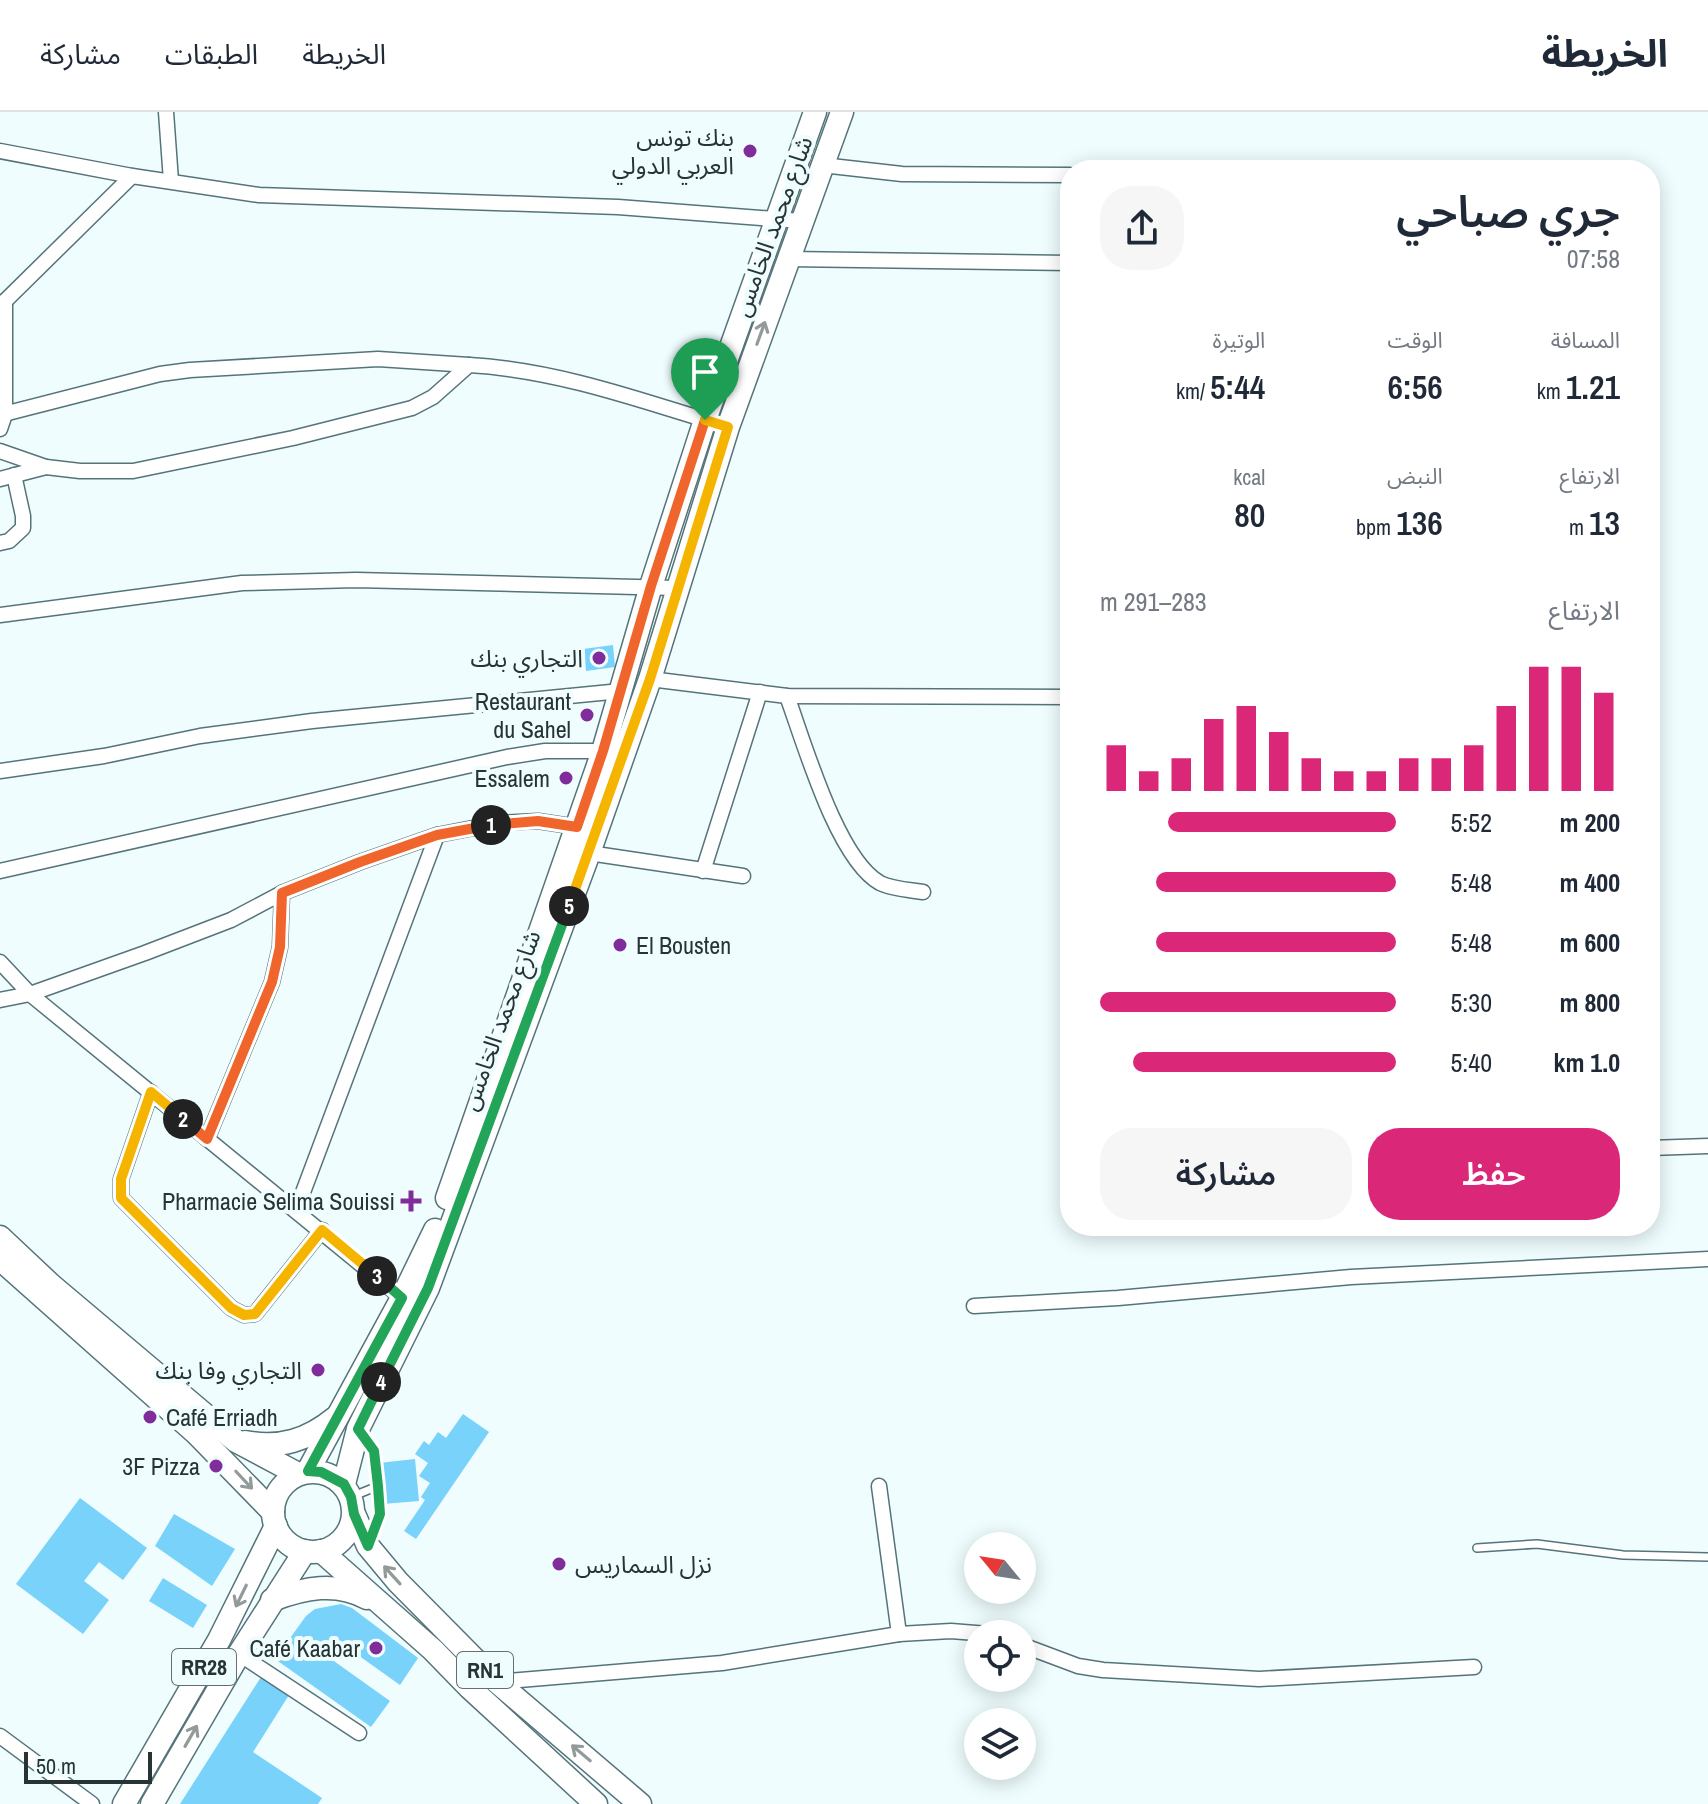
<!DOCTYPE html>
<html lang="ar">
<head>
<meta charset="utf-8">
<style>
	:root { --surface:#fff; --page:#f6f6f7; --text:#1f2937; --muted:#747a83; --line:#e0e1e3; --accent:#db2777 }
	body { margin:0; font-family:"Archivo Narrow","Noto Sans Arabic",sans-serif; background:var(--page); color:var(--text); direction:rtl; height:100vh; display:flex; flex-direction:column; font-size:30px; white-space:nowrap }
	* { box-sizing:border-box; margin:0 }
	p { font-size:26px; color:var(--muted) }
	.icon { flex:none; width:44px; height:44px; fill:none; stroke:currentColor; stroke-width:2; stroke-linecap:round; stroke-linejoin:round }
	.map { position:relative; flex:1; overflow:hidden; direction:ltr }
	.sheet { position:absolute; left:1060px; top:48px; width:600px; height:1076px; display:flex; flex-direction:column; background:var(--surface); border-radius:32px; box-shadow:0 4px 20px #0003; direction:rtl }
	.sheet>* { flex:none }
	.needle { width:52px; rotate:300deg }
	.fabs { position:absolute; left:964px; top:1420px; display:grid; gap:16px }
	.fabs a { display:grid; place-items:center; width:72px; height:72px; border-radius:50%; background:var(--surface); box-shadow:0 4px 20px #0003; font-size:40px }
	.scale { position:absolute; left:24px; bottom:20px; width:128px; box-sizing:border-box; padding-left:8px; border:4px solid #273436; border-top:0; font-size:22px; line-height:28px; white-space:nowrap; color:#273436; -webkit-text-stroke:6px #effdff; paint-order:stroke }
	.pin { position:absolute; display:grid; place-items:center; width:68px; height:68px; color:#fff; margin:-82px -34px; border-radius:50% 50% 50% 0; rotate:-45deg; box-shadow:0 0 8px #0007 }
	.pin .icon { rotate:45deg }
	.km { position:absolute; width:40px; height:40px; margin:-20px; border-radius:50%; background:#222; color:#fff; font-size:22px; line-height:40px; text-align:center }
	.round { display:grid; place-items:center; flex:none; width:84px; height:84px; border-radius:32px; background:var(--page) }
	.summary { display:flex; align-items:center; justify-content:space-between; height:136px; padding:0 40px }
	h1 { font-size:44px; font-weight:600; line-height:60px }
	.stats { display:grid; grid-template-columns:repeat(3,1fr); gap:12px; height:136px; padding:8px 40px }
	.stats div { display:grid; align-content:center }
	.stats b { font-size:34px; font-weight:600 }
	.stats small { font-size:22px; font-weight:400 }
	.stats p { font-size:22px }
	.chart { height:224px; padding:16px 40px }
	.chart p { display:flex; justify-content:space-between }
	.chart svg { width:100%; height:144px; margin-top:8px; stroke:var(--accent); stroke-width:6 }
	.action { display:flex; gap:16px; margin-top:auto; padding:16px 40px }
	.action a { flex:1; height:92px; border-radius:32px; background:var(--accent); color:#fff; font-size:32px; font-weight:600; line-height:92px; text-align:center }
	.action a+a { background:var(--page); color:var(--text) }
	ul { padding:0 40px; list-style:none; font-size:26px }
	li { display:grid; grid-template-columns:128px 96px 1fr; align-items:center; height:60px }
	li i { height:20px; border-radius:10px; background:var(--accent) }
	header { display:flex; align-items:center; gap:48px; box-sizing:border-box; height:112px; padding:0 40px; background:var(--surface); border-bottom:2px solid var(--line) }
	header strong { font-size:38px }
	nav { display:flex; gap:44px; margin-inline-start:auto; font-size:28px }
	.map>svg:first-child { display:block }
	.building { fill:#78d2fa }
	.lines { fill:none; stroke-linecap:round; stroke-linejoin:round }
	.lane-casing { stroke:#557479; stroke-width:10 }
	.street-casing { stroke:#557479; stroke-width:17 }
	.primary-casing { stroke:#557479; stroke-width:25 }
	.lane { stroke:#fff; stroke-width:7 }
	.street { stroke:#fff; stroke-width:14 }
	.primary { stroke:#fff; stroke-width:22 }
	.oneway { stroke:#939a9a }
	.split-1-casing { stroke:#fff; stroke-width:16 }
	.split-2-casing { stroke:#fff; stroke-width:16 }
	.split-3-casing { stroke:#fff; stroke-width:16 }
	.split-4-casing { stroke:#fff; stroke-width:16 }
	.split-5-casing { stroke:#fff; stroke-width:16 }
	.split-6-casing { stroke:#fff; stroke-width:16 }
	.split-1 { stroke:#f0652b; stroke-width:10 }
	.split-2 { stroke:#f0652b; stroke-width:10 }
	.split-3 { stroke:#f5b400; stroke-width:10 }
	.split-4 { stroke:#22a559; stroke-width:10 }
	.split-5 { stroke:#22a559; stroke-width:10 }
	.split-6 { stroke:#f5b400; stroke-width:10 }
	.poi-dot { fill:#812c9b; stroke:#effdff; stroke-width:3 }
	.labels { text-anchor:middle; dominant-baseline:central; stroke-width:8; stroke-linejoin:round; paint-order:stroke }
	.shield { fill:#effdff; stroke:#637072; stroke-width:2 }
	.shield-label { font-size:22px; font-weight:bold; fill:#273436 }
	.poi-label { font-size:24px; fill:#273436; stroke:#effdff; text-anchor:end }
	.street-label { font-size:24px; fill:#273436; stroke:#effdff }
</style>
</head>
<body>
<header>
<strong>الخريطة</strong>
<nav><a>الخريطة</a><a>الطبقات</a><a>مشاركة</a></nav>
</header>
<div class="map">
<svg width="1708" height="1692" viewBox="0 0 1708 1692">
	<rect width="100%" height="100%" fill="#effdff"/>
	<!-- building -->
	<g class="building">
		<polygon points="613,533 615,555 586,559 583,537"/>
		<polygon points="463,1302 489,1320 416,1427 404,1419 425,1388 421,1385 430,1371 419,1364 428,1351 415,1342 424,1329 429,1333 438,1320 446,1326"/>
		<polygon points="415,1347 419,1389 383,1392 379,1351"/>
		<polygon points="80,1386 147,1436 123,1468 99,1450 84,1469 109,1488 83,1522 16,1472"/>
		<polygon points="174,1402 235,1437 212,1474 155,1434"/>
		<polygon points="163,1466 207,1493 193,1516 149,1489"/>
		<polygon points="341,1492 352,1496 418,1546 400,1573 334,1526 324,1542 390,1589 371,1615 275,1547 306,1504 315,1497"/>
		<polygon points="261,1565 289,1583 253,1640 322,1686 318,1692 180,1692"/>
	</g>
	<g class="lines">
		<defs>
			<g id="lane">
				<polyline points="362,1322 374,1339 378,1374 380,1402 370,1428"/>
				<polyline points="351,1385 378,1374"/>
				<polyline points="1477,1436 1537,1432 1623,1443 1708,1445"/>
			</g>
			<g id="street">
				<polyline points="166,0 171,69"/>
				<polyline points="0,39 132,64"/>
				<polyline points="822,53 902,62 1070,63"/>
				<polyline points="788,147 1070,151"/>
				<polyline points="0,194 132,64 259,83 618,95 801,109"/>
				<polyline points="0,303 160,262 190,258 378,247 469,253"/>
				<polyline points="0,317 5,302 5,189"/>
				<path d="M0,339l46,16 34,4h53l160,-33 119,-30 21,-11 36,-32c89,5 174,36 259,62"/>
				<polyline points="0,367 46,355"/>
				<polyline points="0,431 9,429 23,416 23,404 14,363"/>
				<polyline points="0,503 242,471 356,468 676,476"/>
				<polyline points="650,567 787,584 1070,585"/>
				<path d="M787,584c17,46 50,163 93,187 12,6 30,7 43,9"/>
				<polyline points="0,659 104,644 200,624 312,609 621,579"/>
				<polyline points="589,741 743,764"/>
				<polyline points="0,759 507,645 545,639 603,639"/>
				<polyline points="703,759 760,580"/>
				<polyline points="0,850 30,882 402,1186"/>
				<polyline points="0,888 30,882 145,841 231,808 282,781 360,750 437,723 499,711 538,709 577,715"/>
				<polyline points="151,980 121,1067 121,1086 231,1196 244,1203 255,1202 322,1118"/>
				<polyline points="207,1027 272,870 280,835 282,781"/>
				<polyline points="1650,1036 1708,1034"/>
				<polyline points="296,1099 437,723"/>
				<polyline points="974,1194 1118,1186 1351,1165 1708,1147"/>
				<polyline points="879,1374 899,1522"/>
				<polyline points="1022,1533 1078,1554 1103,1558 1259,1567 1474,1555"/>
				<polyline points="239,1542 359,1621"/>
				<polyline points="497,1570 722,1551 899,1522 951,1519 988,1522"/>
				<polyline points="0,1624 92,1692"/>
			</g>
			<g id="primary">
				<polyline points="447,1086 603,639 651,474 705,308 815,0"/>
				<polyline points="0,1125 51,1173 236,1329 298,1362"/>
				<polyline points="0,1147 197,1322 273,1400"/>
				<path d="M245,1330c35,7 63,-2 90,-24"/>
				<polyline points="308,1359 402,1186 435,1118"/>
				<circle cx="313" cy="1400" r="40"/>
				<polyline points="344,1372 358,1317 428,1176 589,741 650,567 728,315 842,0"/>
				<polyline points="354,1402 368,1434 398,1470 497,1570 640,1692"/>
				<polyline points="321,1439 433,1538 470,1576 596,1692"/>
				<path d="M272,1488c32,-12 64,-19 95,-2"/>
				<polyline points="124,1692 219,1528 276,1414"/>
				<polyline points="152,1692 239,1542 305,1439"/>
			</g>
		</defs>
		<!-- lane casing -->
		<use href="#lane" class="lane-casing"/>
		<!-- street casing -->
		<use href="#street" class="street-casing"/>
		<!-- primary casing -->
		<use href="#primary" class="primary-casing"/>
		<!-- lane -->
		<use href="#lane" class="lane"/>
		<!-- street -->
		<use href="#street" class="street"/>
		<!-- primary -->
		<use href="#primary" class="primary"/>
	</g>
	<!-- one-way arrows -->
	<defs><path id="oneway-shaft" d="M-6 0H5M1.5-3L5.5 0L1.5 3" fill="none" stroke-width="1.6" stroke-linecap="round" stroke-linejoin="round" transform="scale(2)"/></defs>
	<g class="oneway">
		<use href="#oneway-shaft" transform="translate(761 221) rotate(-70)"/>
		<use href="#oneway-shaft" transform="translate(244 1368) rotate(47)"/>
		<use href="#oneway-shaft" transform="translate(392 1463) rotate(-132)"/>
		<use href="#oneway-shaft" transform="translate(241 1484) rotate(116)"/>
		<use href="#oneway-shaft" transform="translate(191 1624) rotate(-60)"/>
		<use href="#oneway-shaft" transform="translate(581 1641) rotate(-140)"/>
	</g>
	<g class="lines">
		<defs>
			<polyline id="split-1" points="491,713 538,709 577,715 603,639 651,474 705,308"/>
			<polyline id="split-2" points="183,1007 207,1027 272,870 280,835 282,781 360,750 437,723 491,713"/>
			<polyline id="split-3" points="183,1007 151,980 121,1067 121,1086 231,1196 244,1203 255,1202 322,1118 377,1164"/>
			<polyline id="split-4" points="377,1164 402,1186 308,1359 321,1360 344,1372 351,1385 354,1402 368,1434 380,1402 378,1374 374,1339 358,1317 381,1270"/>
			<polyline id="split-5" points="381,1270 428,1176 569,794"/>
			<polyline id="split-6" points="569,794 650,567 728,315 705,308"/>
		</defs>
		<!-- split-1 casing -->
		<use href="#split-1" class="split-1-casing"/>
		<!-- split-2 casing -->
		<use href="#split-2" class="split-2-casing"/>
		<!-- split-3 casing -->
		<use href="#split-3" class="split-3-casing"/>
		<!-- split-4 casing -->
		<use href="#split-4" class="split-4-casing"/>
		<!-- split-5 casing -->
		<use href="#split-5" class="split-5-casing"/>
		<!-- split-6 casing -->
		<use href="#split-6" class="split-6-casing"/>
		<!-- split-1 -->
		<use href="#split-1" class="split-1"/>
		<!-- split-2 -->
		<use href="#split-2" class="split-2"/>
		<!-- split-3 -->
		<use href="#split-3" class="split-3"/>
		<!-- split-4 -->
		<use href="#split-4" class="split-4"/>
		<!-- split-5 -->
		<use href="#split-5" class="split-5"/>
		<!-- split-6 -->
		<use href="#split-6" class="split-6"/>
	</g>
	<!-- markers -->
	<g class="poi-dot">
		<circle cx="750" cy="39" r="8"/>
		<circle cx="599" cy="546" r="8"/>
		<circle cx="587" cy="603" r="8"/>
		<circle cx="566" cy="666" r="8"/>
		<circle cx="620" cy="833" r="8"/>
		<path d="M407 1077h8v8h8v8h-8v8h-8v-8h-8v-8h8z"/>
		<circle cx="318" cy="1258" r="8"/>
		<circle cx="150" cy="1305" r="8"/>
		<circle cx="216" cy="1354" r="8"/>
		<circle cx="559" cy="1452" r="8"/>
		<circle cx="376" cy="1536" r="8"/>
	</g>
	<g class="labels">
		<!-- shield labels -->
		<g class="shield">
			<rect x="172" y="1537" width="64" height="36" rx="6"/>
			<rect x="457" y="1540" width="56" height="36" rx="6"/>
		</g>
		<g class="shield-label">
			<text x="204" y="1555">RR28</text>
			<text x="485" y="1558">RN1</text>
		</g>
		<!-- poi labels -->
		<g class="poi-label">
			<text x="734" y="25">بنك تونس<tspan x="734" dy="28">العربي الدولي</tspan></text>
			<text x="583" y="546">التجاري بنك</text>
			<text x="571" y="589">Restaurant<tspan x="571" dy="28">du Sahel</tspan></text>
			<text x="550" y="666">Essalem</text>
			<text x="636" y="833" text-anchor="start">El Bousten</text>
			<text x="395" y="1089">Pharmacie Selima Souissi</text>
			<text x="302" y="1258">التجاري وفا بنك</text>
			<text x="166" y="1305" text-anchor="start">Café Erriadh</text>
			<text x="200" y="1354">3F Pizza</text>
			<text x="575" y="1452" text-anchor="start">نزل السماريس</text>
			<text x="360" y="1536">Café Kaabar</text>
		</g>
		<!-- street labels -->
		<g class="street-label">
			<text transform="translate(772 114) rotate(-70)">شارع محمد الخامس</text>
			<text transform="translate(500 908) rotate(-70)">شارع محمد الخامس</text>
		</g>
	</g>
</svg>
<div class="fabs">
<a><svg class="needle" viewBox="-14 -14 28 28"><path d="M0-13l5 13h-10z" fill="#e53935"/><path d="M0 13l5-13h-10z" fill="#747a83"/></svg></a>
<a><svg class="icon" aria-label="locate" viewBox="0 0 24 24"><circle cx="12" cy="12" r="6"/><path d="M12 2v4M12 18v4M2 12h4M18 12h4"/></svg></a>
<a><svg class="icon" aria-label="layers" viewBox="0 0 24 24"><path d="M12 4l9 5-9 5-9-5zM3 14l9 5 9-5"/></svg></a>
</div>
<div class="scale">50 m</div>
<div class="pin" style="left:705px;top:308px;background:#1e9e55"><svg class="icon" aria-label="arrive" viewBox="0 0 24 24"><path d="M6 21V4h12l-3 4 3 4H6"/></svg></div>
<b class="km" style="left:491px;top:713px">1</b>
<b class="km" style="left:183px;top:1007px">2</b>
<b class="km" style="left:377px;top:1164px">3</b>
<b class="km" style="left:381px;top:1270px">4</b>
<b class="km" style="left:569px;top:794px">5</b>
<section class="sheet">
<div class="summary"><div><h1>جري صباحي</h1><p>07:58</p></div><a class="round"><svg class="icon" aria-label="share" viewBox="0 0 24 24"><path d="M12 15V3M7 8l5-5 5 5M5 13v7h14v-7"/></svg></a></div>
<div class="stats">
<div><p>المسافة</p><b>1.21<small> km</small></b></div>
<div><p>الوقت</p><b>6:56</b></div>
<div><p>الوتيرة</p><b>5:44<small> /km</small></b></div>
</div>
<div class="stats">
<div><p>الارتفاع</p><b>13<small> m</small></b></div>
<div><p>النبض</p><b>136<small> bpm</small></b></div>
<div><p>kcal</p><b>80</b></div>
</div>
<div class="chart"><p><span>الارتفاع</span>283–291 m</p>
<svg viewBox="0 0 160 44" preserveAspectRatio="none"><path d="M5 44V30M15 44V38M25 44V34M35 44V22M45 44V18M55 44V26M65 44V34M75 44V38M85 44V38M95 44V34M105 44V34M115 44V30M125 44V18M135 44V6M145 44V6M155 44V14"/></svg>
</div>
<ul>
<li><b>200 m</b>5:52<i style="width:77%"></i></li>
<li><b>400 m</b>5:48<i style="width:81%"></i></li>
<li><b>600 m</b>5:48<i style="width:81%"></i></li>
<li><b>800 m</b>5:30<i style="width:100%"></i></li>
<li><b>1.0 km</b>5:40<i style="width:89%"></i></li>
</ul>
<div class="action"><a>حفظ</a><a>مشاركة</a></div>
</section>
</div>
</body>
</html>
